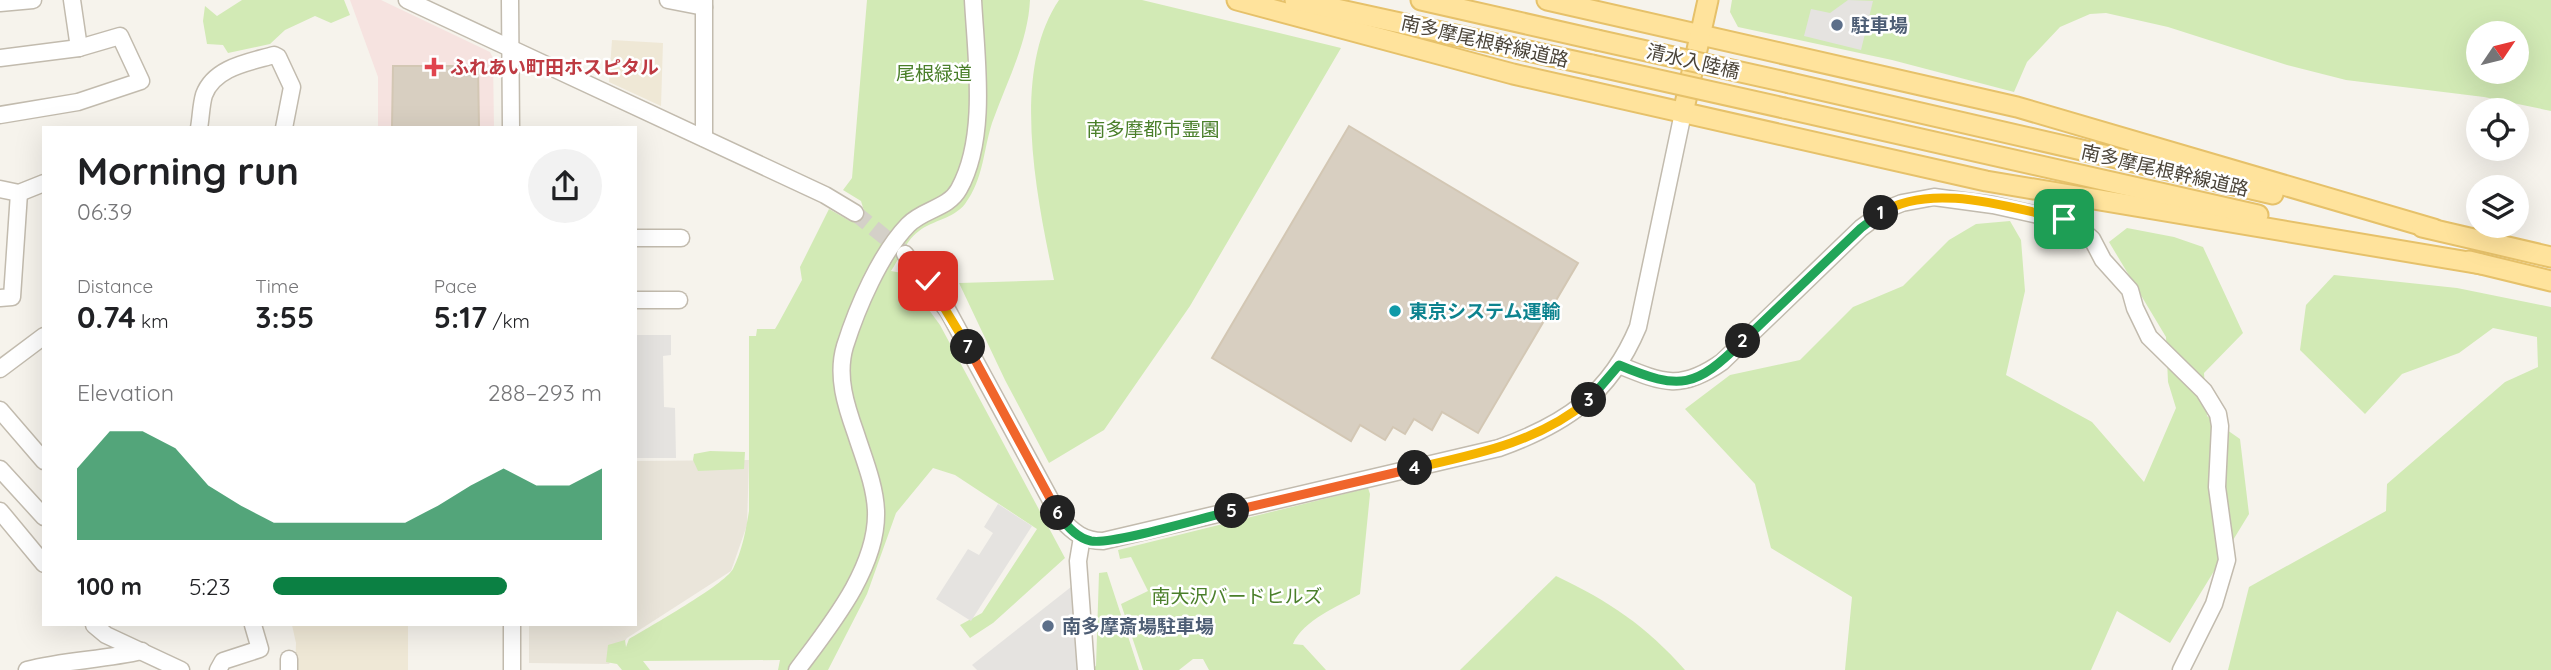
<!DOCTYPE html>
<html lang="en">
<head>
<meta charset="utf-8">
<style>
	:root { --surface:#fff; --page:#f2f2f2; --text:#202124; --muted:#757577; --accent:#0b8043 }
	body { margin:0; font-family:Quicksand,"Noto Sans JP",sans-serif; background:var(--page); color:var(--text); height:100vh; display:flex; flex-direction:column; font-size:26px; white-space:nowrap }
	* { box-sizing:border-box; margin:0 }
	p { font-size:23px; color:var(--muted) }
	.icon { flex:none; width:38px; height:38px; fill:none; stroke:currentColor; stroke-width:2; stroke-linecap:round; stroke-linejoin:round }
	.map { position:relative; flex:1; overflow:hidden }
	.panel { position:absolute; left:42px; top:126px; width:595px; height:500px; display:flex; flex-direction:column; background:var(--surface); border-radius:0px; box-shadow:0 7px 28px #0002 }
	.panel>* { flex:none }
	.needle { width:46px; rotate:55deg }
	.buttons { position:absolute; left:2466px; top:21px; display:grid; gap:14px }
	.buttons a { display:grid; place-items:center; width:63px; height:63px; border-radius:50%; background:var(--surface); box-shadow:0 7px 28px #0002; font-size:35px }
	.pin { position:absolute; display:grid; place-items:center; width:60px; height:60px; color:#fff; margin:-30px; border-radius:14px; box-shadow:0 4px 10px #0006 }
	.km { position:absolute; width:35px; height:35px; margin:-18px; border-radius:50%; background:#222; color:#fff; font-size:19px; line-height:35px; text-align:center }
	.round { display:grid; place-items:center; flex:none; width:74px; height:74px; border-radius:37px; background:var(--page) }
	.summary { display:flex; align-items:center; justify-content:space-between; height:119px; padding:0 35px }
	h1 { font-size:38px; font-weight:700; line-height:52px }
	.figures { display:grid; grid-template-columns:repeat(3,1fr); gap:10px; height:119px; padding:7px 35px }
	.figures div { display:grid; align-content:center }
	.figures b { font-size:30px; font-weight:700 }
	.figures small { font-size:19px; font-weight:400 }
	.figures p { font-size:19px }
	.chart { height:196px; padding:14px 35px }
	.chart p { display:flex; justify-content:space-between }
	.chart svg { width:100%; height:126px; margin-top:7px; fill:var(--accent); opacity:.7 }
	ul { padding:0 35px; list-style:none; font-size:23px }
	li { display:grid; grid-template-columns:112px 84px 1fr; align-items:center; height:52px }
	li i { height:18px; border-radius:9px; background:var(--accent) }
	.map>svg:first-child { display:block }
	.residential { fill:#eae5da }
	.education { fill:#efe8d6 }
	.medical { fill:#f6e3e0 }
	.green { fill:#d2eab5; fill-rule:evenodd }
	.parking { fill:#e5e3e0 }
	.building { fill:#d8cfc1; stroke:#d3c7b4; stroke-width:2 }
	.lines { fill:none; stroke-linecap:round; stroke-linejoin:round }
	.minor-tunnel { stroke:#d4d0c8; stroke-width:16; stroke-dasharray:16 8; stroke-linecap:butt }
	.minor-casing { stroke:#c2bbae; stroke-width:19 }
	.major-casing { stroke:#e6c16a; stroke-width:23 }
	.minor { stroke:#fff; stroke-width:16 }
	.major { stroke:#ffe39c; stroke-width:19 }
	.major-bridge-casing { stroke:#e6c16a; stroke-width:23; stroke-linecap:butt }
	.major-bridge { stroke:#ffe39c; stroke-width:19 }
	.split-1-casing { stroke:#fff; stroke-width:14 }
	.split-2-casing { stroke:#fff; stroke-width:14 }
	.split-3-casing { stroke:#fff; stroke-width:14 }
	.split-4-casing { stroke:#fff; stroke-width:14 }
	.split-5-casing { stroke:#fff; stroke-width:14 }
	.split-6-casing { stroke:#fff; stroke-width:14 }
	.split-7-casing { stroke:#fff; stroke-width:14 }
	.split-8-casing { stroke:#fff; stroke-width:14 }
	.split-1 { stroke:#f5b400; stroke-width:9 }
	.split-2 { stroke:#22a559; stroke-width:9 }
	.split-3 { stroke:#22a559; stroke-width:9 }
	.split-4 { stroke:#f5b400; stroke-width:9 }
	.split-5 { stroke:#f0652b; stroke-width:9 }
	.split-6 { stroke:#22a559; stroke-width:9 }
	.split-7 { stroke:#f0652b; stroke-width:9 }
	.split-8 { stroke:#f5b400; stroke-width:9 }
	.service-dot { fill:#5c6f8a; stroke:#fff; stroke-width:2.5 }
	.health-dot { fill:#e0444e; stroke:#fff; stroke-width:2.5 }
	.culture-dot { fill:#0f9aa8; stroke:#fff; stroke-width:2.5 }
	.labels { text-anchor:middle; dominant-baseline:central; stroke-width:5; stroke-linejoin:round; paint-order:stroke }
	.service-label { font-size:19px; font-weight:bold; fill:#4e5e75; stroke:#fff; text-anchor:start }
	.street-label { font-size:19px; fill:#4b4439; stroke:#fff }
	.health-label { font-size:19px; font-weight:bold; fill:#be3a42; stroke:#fff; text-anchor:start }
	.park-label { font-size:19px; fill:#4a7f2a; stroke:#fff }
	.culture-label { font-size:19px; font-weight:bold; fill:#0d838f; stroke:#fff; text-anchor:start }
</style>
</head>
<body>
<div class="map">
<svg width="2551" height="670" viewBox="0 0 2551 670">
	<rect width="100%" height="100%" fill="#f6f3ec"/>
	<!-- residential -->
	<polygon class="residential" points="749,460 747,525 731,571 627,638 609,664 529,663 529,625 635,625 635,461"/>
	<!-- education -->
	<g class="education">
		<polygon points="612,40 663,43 661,106 609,82"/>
		<polygon points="292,625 408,625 408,670 295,670 296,643"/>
	</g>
	<!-- medical -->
	<polygon class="medical" points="350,0 381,0 490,52 493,58 494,128 378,128 378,77"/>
	<!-- green -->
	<g class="green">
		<polygon points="242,0 344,0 350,15 331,23 315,16 285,30 270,44 228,53 223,45 207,44 203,21 205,6 217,16"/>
		<path d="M867,0h163c-2,43 -24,83 -38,123 -9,28 -8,55 -27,81 -12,15 -32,16 -46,27 -12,8 -20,28 -28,40l11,2 38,52 125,233 -72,65 -23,15 -10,-13 22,-12 55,-84 -82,-54 -22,-7 -37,45 -29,81 -39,76h-50l2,-10 -137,1 7,9h-28l-5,-6 -11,-2 2,-17 17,-5 1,7 3,-8c20,-12 95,-54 104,-70 9,-18 13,-39 16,-58v-175h7l1,-7h18l3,-5 24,-44 -2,-13 29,-58 21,12h7l7,-10 -3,-10 -18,-11 9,-12z"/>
		<path d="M1059,0h83l199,48 -151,258 -86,124 -55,33 -44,-83 -46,-97 95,-3c-17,-81 -44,-208 5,-280z"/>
		<path d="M1732,0h819v111l-67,-14 -138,-17 -59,-15 -119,-38 -62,-14 -16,1 -30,13 -33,35 -13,30 -122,-32 -154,-33 -8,-15zM2478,33h38v39h-38z"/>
		<polygon points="2010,221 2021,240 2025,291 2006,375 2092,422 2144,482 2176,408 2168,382 2166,337 2109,242 2127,228 2174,237 2203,247 2243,333 2204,373 2207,416 2240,439 2249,514 2170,643 2117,611 2091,670 1845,670 1852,597 1771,548 1755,484 1685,409 1730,375 1800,360 1853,307 1903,286 1949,240 1976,224"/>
		<polygon points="2334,275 2457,288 2551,307 2551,670 2228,670 2249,587 2386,511 2387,484 2505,382 2538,367 2537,337 2493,328 2459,353 2402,374 2365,414 2300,350 2306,305"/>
		<polygon points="710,451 745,452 744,469 698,471 693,460 694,454"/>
		<path d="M1368,488l2,6 -10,100c-21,12 -57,26 -67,50l10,1 23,25h-117l-6,-11h-10l-14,11h-36l-22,-66 27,-13 -17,-34 -11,2 -2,-9z"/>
		<polygon points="1107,572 1139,670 1089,670 1096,666 1099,573"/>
		<path d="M1556,576c53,25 90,50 129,94h-225z"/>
	</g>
	<!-- parking -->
	<g class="parking">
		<polygon points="1848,0 1873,1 1861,50 1804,36 1811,9 1830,13"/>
		<polygon points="635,335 671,335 671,355 663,356 664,407 675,408 676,458 635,458"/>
		<polygon points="998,504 1032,526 971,621 936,599 968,549 979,555 993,533 984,527"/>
		<polygon points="1071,587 1078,670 977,670 972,665"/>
	</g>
	<!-- building -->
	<g class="building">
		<polygon points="393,66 478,66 479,128 392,128"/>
		<polygon points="1349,126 1578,263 1478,433 1442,412 1432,430 1414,419 1405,434 1393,427 1385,440 1360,425 1351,441 1212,358"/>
	</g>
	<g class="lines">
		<!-- minor-tunnel -->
		<polyline class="minor-tunnel" points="855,213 902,251"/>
		<defs>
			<g id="minor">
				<polyline points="72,0 79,48"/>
				<polyline points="407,0 825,195 855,213"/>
				<polyline points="510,0 511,128"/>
				<polyline points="668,0 704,7"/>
				<polyline points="0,3 33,0"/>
				<polyline points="0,58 79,48 120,36 141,81 78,102 0,115"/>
				<path d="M199,128c2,-11 2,-23 5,-33 10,-28 46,-33 70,-40l4,2 14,30 -8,41"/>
				<polyline points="704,138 704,0"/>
				<polyline points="0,189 19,193 44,183"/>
				<polyline points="635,238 681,238"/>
				<path d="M905,254l43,57 113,208c12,13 23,22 42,22l396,-93c67,-24 111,-54 139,-121l45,-214"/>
				<polyline points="0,298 12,297 19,193"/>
				<polyline points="635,300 679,300"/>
				<path d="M1619,365c44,18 62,26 103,-3l139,-134 26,-19 15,-6 32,-6 59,8 81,18 18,16 11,21 27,30 5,18 14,29 55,54 14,23 2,12 -3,61 10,73 -13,44 -33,66"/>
				<polyline points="0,369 44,336"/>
				<polyline points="0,410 44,461"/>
				<polyline points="0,469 44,517"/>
				<polyline points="0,511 44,564"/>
				<polyline points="1082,537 1078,561 1086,670"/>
				<polyline points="94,625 106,635 181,670"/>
				<polyline points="512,625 512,670"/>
				<polyline points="289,659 289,670"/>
				<path d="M27,670c38,-10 76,-10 115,-19"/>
				<polyline points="218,670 223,661 260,649 253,625"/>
				<path d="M797,670c32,-43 81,-102 79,-159 -1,-26 -12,-52 -20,-77 -10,-28 -20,-58 -11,-88 12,-38 35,-92 63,-121 15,-16 40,-16 51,-36 29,-52 17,-132 14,-189"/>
			</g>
			<g id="major">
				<polyline points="1237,0 1513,74 1986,181 2481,264"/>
				<polyline points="1295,0 1592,65"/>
				<polyline points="1421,0 1597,40"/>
				<polyline points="1547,0 2017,107 2434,229"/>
				<polyline points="1790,83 2273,194"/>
				<polyline points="1784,108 2258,215"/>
				<polyline points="1683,113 1708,0"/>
				<polyline points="2422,227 2551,257"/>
				<polyline points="2469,261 2551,281"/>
			</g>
		</defs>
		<!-- minor casing -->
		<use href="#minor" class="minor-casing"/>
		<!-- major casing -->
		<use href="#major" class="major-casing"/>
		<!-- minor -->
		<use href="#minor" class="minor"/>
		<!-- major -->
		<use href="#major" class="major"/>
		<defs>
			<g id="major-bridge">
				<polyline points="1597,40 1790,83"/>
				<polyline points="1592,65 1784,108"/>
			</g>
		</defs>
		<!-- major-bridge casing -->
		<use href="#major-bridge" class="major-bridge-casing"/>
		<!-- major-bridge -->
		<use href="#major-bridge" class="major-bridge"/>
	</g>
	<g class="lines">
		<defs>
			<path id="split-1" d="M1881,213c51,-32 129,-5 183,6"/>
			<polyline id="split-2" points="1743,341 1861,228 1881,213"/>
			<path id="split-3" d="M1589,400l30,-35c62,26 76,23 124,-24"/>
			<path id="split-4" d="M1415,468c62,-14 124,-26 174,-68"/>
			<polyline id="split-5" points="1232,511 1415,468"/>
			<path id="split-6" d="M1058,513c7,11 19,25 33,28 21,4 114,-24 141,-30"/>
			<polyline id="split-7" points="968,347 1058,513"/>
			<polyline id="split-8" points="928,281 968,347"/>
		</defs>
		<!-- split-1 casing -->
		<use href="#split-1" class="split-1-casing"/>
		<!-- split-2 casing -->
		<use href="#split-2" class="split-2-casing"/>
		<!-- split-3 casing -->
		<use href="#split-3" class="split-3-casing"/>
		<!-- split-4 casing -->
		<use href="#split-4" class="split-4-casing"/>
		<!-- split-5 casing -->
		<use href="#split-5" class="split-5-casing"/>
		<!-- split-6 casing -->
		<use href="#split-6" class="split-6-casing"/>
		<!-- split-7 casing -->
		<use href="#split-7" class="split-7-casing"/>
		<!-- split-8 casing -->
		<use href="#split-8" class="split-8-casing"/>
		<!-- split-1 -->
		<use href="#split-1" class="split-1"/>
		<!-- split-2 -->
		<use href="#split-2" class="split-2"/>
		<!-- split-3 -->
		<use href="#split-3" class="split-3"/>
		<!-- split-4 -->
		<use href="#split-4" class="split-4"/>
		<!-- split-5 -->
		<use href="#split-5" class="split-5"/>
		<!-- split-6 -->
		<use href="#split-6" class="split-6"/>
		<!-- split-7 -->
		<use href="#split-7" class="split-7"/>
		<!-- split-8 -->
		<use href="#split-8" class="split-8"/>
	</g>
	<!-- markers -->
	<g class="service-dot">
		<circle cx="1837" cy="25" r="7"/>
		<circle cx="1048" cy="626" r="7"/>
	</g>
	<path class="health-dot" d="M430.5 56.5h7v7h7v7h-7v7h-7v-7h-7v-7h7z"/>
	<circle class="culture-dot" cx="1395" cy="311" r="7"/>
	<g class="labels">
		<!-- service labels -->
		<g class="service-label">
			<text x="1851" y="25">駐車場</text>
			<text x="1062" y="626">南多摩斎場駐車場</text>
		</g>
		<!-- street labels -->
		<g class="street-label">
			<text transform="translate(1485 41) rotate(13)">南多摩尾根幹線道路</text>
			<text transform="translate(1693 61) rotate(13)">清水入陸橋</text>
			<text transform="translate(2165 170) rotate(13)">南多摩尾根幹線道路</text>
		</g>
		<!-- health labels -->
		<g class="health-label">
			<text x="450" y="67">ふれあい町田ホスピタル</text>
		</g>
		<!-- park labels -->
		<g class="park-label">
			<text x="934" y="73">尾根緑道</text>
			<text x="1153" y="129">南多摩都市霊園</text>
			<text x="1237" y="596">南大沢バードヒルズ</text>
		</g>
		<!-- culture labels -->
		<g class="culture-label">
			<text x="1409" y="311">東京システム運輸</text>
		</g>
	</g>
</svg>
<div class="buttons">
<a><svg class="needle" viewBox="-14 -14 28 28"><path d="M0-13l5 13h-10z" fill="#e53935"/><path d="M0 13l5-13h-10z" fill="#757577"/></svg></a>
<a><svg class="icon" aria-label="locate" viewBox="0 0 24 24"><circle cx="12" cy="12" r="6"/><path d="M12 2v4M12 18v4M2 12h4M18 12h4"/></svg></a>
<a><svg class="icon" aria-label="layers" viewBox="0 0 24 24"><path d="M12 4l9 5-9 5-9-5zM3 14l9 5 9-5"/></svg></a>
</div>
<div class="pin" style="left:2064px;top:219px;background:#1e9e55"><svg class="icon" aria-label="arrive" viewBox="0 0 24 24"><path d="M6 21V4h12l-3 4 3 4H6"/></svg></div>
<div class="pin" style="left:928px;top:281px;background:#d93025"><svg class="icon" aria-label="check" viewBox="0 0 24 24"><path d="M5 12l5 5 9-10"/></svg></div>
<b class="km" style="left:1881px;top:213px">1</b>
<b class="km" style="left:1743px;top:341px">2</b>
<b class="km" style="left:1589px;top:400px">3</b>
<b class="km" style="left:1415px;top:468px">4</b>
<b class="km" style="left:1232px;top:511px">5</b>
<b class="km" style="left:1058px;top:513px">6</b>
<b class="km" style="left:968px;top:347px">7</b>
<section class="panel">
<div class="summary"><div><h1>Morning run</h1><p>06:39</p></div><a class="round"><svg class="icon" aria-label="share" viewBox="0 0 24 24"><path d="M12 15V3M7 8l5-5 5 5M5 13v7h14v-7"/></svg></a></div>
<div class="figures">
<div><p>Distance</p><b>0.74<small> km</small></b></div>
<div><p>Time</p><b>3:55</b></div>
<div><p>Pace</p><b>5:17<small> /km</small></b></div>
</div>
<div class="chart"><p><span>Elevation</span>288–293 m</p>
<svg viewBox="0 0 160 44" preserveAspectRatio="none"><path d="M0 44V19L10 6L20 6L30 12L40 25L50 32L60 38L70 38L80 38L90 38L100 38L110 32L120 25L130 19L140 25L150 25L160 19V44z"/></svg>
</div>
<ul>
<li><b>100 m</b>5:23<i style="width:71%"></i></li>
</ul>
</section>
</div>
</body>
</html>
